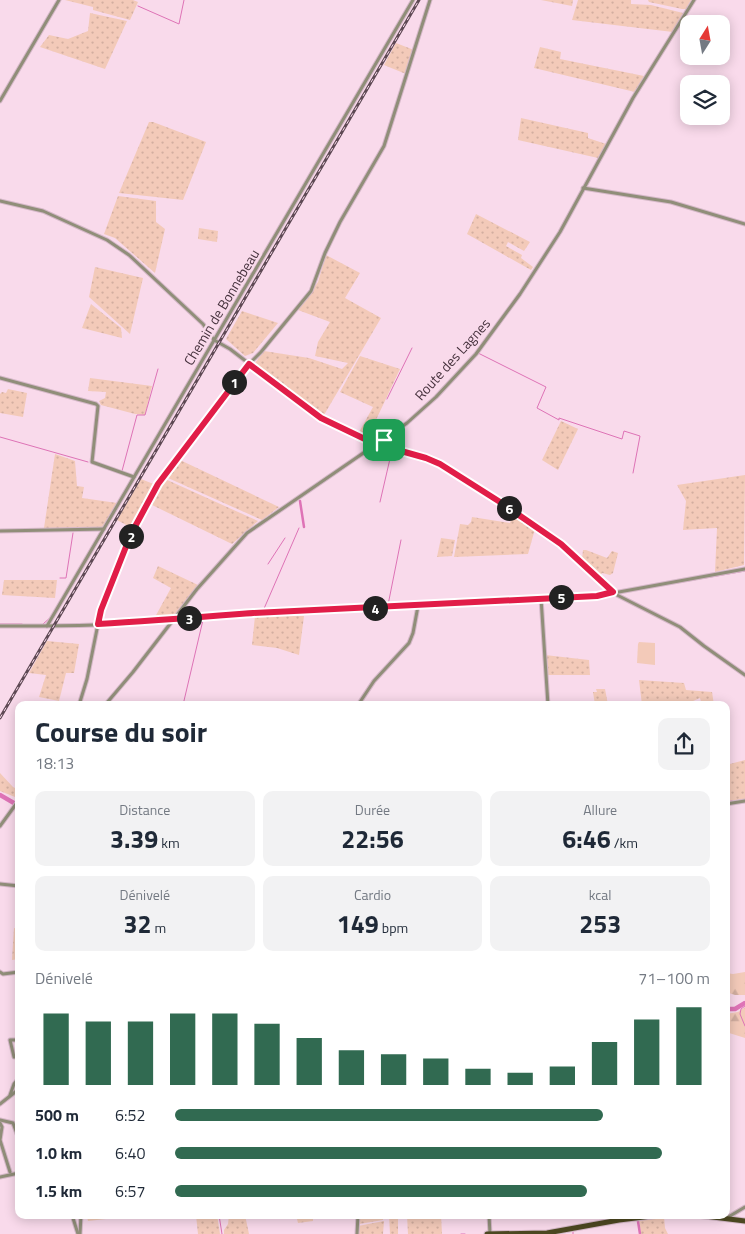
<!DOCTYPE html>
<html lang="fr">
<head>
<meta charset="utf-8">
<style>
	:root { --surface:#fff; --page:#f2f2f3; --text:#1f2937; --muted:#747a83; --accent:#316a51 }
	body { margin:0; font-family:"Titillium Web",sans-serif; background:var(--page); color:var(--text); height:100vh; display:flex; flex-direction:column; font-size:19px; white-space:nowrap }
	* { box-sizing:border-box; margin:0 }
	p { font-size:16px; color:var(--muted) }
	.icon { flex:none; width:28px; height:28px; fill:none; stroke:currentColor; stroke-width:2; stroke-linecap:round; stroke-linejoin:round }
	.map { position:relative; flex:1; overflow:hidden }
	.details { position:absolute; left:15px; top:701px; width:715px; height:518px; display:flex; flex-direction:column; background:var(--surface); border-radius:10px; box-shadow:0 2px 12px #0003 }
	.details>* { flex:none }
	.needle { width:32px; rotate:11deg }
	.fabs { position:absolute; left:680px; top:15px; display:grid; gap:10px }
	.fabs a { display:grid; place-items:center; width:50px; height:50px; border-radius:10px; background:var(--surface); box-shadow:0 2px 12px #0003; font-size:25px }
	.pin { position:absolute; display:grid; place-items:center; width:42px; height:42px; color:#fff; margin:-21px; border-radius:10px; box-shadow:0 2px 8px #0006 }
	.km { position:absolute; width:25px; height:25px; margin:-12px; border-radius:50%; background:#222; color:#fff; font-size:14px; line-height:25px; text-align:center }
	.round { display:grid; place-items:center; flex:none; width:52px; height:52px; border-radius:10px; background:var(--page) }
	.head { display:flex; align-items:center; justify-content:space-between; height:85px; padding:0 20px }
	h1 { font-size:28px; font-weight:700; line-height:38px }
	.stats { display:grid; grid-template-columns:repeat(3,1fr); gap:8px; height:85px; padding:5px 20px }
	.stats div { display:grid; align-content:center; border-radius:10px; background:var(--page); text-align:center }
	.stats b { font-size:25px; font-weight:700 }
	.stats small { font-size:14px; font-weight:400 }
	.stats p { font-size:14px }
	.chart { height:140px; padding:10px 20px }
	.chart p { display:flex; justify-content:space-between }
	.chart svg { width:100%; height:90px; margin-top:5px; stroke:var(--accent); stroke-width:6 }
	ul { padding:0 20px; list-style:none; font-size:16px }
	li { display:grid; grid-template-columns:80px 60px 1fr; align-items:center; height:38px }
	li i { height:12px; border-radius:6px; background:var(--accent) }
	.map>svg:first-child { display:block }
	.grass { fill:url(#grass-dots) }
	.forest { fill:url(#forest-firs) }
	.garden { fill:#f3cab9 }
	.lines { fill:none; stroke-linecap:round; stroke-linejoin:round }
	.stream { stroke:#de73b6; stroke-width:1 }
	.canal { stroke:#de73b6; stroke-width:2.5 }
	.river { stroke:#de73b6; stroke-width:4.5 }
	.minor-casing { stroke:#d5b8c8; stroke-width:5 }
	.major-casing { stroke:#d5b8c8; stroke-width:7 }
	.minor { stroke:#908e79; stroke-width:3 }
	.major { stroke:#4c4821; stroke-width:5 }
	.rail-casing { stroke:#5e4954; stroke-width:3 }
	.rail { stroke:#f9daeb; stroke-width:1; stroke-dasharray:4; stroke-linecap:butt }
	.route-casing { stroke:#fff; stroke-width:10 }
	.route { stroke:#e11d48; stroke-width:6 }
	.labels { text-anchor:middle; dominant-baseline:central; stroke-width:5; stroke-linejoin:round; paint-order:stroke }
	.street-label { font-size:14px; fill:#46323d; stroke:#f9daeb }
</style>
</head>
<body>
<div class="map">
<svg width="745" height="1234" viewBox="0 0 745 1234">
	<defs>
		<pattern id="grass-dots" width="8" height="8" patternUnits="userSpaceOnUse" patternTransform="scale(1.25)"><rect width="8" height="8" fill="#f3cab9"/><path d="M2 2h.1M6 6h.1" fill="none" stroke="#d2aea0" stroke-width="1.8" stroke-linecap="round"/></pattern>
		<pattern id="forest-firs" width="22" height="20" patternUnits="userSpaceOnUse" patternTransform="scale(1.25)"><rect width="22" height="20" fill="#f3cab9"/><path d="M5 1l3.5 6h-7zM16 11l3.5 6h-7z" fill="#d2aea0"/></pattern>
	</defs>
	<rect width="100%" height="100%" fill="#f9daeb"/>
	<!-- grass -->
	<g class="grass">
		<polygon points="65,0 133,0 138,2 130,20 93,10 93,7"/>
		<polygon points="541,0 573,0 572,6"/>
		<polygon points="578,0 631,0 631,4 651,5 683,13 673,32 572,20"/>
		<polygon points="648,0 691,0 686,9 682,9 649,2"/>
		<polygon points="90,13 127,21 105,69 40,47 49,35 68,39 88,31"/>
		<polygon points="396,43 414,50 406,74 384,65"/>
		<polygon points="540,47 561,52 560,59 644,76 635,92 534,68"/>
		<polygon points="521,118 588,133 588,138 606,144 598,158 518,140"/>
		<polygon points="149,122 153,122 206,142 183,200 119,193"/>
		<polygon points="118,196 156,201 156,222 165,229 155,273 115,238 104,234"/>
		<polygon points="476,214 530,242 524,251 508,242 506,246 522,255 521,258 533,267 531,270 467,234"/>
		<polygon points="199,228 218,231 217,242 198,239"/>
		<polygon points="326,255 360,273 345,298 381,318 324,415 255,363 264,351 309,358 342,369 348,363 315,356 318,342 330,322 298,310 318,282"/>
		<polygon points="95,267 143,278 130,334 89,297"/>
		<polygon points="91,304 121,328 122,338 82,328"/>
		<polygon points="242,311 278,323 253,353 245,356 226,339"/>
		<polygon points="360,356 400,369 375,422 392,430 376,442 358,434 373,407 340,392"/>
		<polygon points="90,378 152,386 145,415 135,414 101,405 99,401 105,398 106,392 88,391"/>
		<polygon points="8,389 27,393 23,417 0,413 0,394 2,392 6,393"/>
		<polygon points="561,421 578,429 558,470 542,460"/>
		<polygon points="55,454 75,461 77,486 84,487 82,498 117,503 104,528 44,528"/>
		<polygon points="180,460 279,507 262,520 168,478"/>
		<polygon points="745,475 744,565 715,572 717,528 683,530 686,501 677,485"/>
		<polygon points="141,479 156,485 132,528 117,520"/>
		<polygon points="165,479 258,521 232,544 150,504"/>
		<polygon points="513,513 535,529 528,554 454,557 460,524 468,525 471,522 472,517 510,523"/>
		<polygon points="441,538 455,540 452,556 437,557"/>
		<polygon points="583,550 586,550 607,558 612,551 618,553 613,573 610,575 602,573 600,576 607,585 582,560"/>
		<polygon points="158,566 198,585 173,617 155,617 171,588 153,578"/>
		<polygon points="4,580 57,580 55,598 2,595"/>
		<polygon points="255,616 304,616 299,655 277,648 252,645"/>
		<polygon points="47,641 79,644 74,673 66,673 59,701 39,697 46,675 29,673"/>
		<polygon points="545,655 589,660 590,675 546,675"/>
		<polygon points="639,680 684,683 686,690 712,692 714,705 702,705 700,698 684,705 642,705"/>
		<polygon points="596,689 605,689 608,705 595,705 593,692 597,692"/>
		<polygon points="745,760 745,799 727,801 726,765"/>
		<polygon points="0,773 13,787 17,789 15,797 0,791"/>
		<polygon points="14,928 19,929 19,959 12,960"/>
		<polygon points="94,1215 106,1215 106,1217 115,1215 115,1218 88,1221 87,1217 94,1217"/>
		<polygon points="196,1215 217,1215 220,1234 198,1234"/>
		<polygon points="229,1215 245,1215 249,1234 224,1234 224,1230 228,1224"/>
		<polygon points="296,1215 322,1215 313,1217 313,1221 298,1223"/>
		<polygon points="360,1215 383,1215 383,1220 359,1224"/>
		<polygon points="389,1215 398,1215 398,1234 390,1234"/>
		<polygon points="407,1215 441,1215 442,1234 408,1234"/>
		<polygon points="664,1217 665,1228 668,1234 641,1234 639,1219"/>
		<polygon points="384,1221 383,1234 358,1234 358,1226"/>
	</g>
	<!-- forest -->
	<g class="forest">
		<polygon points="745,972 745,995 735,995 726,992 726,973 733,974"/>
		<polygon points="745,1007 745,1038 726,1032 726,1014 738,1012"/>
	</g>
	<!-- garden -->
	<polygon class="garden" points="639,642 655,643 655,665 637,663 638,644"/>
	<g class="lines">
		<!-- stream -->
		<g class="stream">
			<polyline points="138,6 179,24 184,0"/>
			<polyline points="478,353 546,387 537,408 559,420 559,418 622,439 624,431 640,436 633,473"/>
			<polyline points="387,399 412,348"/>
			<polyline points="0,437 88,462"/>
			<polyline points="397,448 415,453"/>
			<polyline points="122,471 137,415 145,415 158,369"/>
			<polyline points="380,502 392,450"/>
			<polyline points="268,564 285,538"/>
			<polyline points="60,578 66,578 73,533"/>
			<polyline points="625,592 745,571"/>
			<polyline points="388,605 401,540"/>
			<polyline points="263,611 299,528"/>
			<polyline points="177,618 204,616"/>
			<polyline points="138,621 173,618"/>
			<polyline points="0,624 22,624"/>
			<polyline points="43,624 51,617"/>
			<polyline points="183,705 203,620"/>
			<polyline points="726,802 732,801"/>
			<polyline points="745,1006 741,1009 740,1014 745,1026"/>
			<polyline points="219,1215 222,1234"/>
			<polyline points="573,1232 573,1234"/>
			<polyline points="461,1234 465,1234"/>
		</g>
		<!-- canal -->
		<g class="canal">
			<polyline points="300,501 304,527"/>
			<polyline points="621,1215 634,1215"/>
			<polyline points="637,1215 640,1234"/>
		</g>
		<!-- river -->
		<g class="river">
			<polyline points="0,795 19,806"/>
			<polyline points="726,1009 735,1009 745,1003"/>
		</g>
		<defs>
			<g id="minor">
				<polyline points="0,101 59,0"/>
				<polyline points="583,188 671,202 745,224"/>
				<polyline points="0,201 43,211 107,240 129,255 203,324 214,340 230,349 312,412 366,440 374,447"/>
				<polyline points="0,378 96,404 98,406 92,462 134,477"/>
				<polyline points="384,440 392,448 426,458 460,475 561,544 617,595 680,627 704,646 745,675"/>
				<polyline points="0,531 104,529"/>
				<polyline points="541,598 548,705"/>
				<path d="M0,626c57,0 116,0 173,-6 26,-2 53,-5 80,-7l344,-17 148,-27"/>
				<polyline points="47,626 413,0"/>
				<polyline points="79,705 87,679 101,609 131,534 158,484 168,469 247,366 261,352 311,291 325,253 340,222 384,146 430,0"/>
				<polyline points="105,705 133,672 197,589 247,533 407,423 436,397 476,354 520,294 560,232 633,98 694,0"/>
				<polyline points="358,705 374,681 409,643 413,633 418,606"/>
				<polyline points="726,804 745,801"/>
				<polyline points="0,826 19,800"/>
				<polyline points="0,884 19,886"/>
				<polyline points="0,972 3,974 19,972"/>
				<polyline points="19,1040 10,1040 14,1057 19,1056"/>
				<polyline points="10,1095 14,1084 19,1078"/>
				<polyline points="0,1104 19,1089"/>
				<polyline points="0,1120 13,1123 19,1139"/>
				<polyline points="0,1123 2,1127 0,1140 10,1172"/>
				<polyline points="0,1177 19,1173"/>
				<polyline points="72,1215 78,1234"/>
				<polyline points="489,1215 490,1234"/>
				<polyline points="725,1219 745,1207"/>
				<polyline points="80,1234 81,1215"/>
				<polyline points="357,1234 358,1215"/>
			</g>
			<g id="major">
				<polyline points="697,1215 745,1221"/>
				<polyline points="487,1234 547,1233 619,1220 660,1215"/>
			</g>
		</defs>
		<!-- minor casing -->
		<use href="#minor" class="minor-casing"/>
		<!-- major casing -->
		<use href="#major" class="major-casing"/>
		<!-- minor -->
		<use href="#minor" class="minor"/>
		<!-- major -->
		<use href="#major" class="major"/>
		<defs>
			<polyline id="rail" points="0,718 419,0"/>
		</defs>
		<!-- rail casing -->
		<use href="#rail" class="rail-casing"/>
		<!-- rail -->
		<use href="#rail" class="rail"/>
	</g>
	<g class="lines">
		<defs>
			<path id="route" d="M249,364l72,54 48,23 5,6 10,-7 4,6 6,3 32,9 14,6 60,38 61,42 52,48 -16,4 -344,17c-52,4 -103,8 -155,11l3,-14 30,-76 27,-50z"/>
		</defs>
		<!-- route casing -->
		<use href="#route" class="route-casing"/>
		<!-- route -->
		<use href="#route" class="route"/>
	</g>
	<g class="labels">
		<!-- street labels -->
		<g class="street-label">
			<text transform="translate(221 307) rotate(-59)">Chemin de Bonnebeau</text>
			<text transform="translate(452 359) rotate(-48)">Route des Lagnes</text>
		</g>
	</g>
</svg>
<div class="fabs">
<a><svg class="needle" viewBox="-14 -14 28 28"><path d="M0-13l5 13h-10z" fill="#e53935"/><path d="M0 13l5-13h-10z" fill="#747a83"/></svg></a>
<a><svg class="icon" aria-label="layers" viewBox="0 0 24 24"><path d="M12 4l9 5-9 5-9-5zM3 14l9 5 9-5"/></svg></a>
</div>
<div class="pin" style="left:384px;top:440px;background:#1e9e55"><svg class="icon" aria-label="arrive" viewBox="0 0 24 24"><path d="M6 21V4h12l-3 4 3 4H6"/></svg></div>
<b class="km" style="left:234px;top:382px">1</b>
<b class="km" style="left:131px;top:536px">2</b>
<b class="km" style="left:189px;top:618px">3</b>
<b class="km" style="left:375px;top:608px">4</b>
<b class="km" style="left:561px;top:597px">5</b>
<b class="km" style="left:509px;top:508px">6</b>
<section class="details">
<div class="head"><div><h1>Course du soir</h1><p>18:13</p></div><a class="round"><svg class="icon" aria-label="share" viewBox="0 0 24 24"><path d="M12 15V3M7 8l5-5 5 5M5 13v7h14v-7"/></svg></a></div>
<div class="stats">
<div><p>Distance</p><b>3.39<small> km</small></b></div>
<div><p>Durée</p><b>22:56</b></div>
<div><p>Allure</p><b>6:46<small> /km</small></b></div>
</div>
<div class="stats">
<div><p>Dénivelé</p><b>32<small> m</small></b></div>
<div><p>Cardio</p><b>149<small> bpm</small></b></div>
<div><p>kcal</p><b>253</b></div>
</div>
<div class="chart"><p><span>Dénivelé</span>71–100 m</p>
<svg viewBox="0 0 160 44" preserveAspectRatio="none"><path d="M5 44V9M15 44V13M25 44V13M35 44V9M45 44V9M55 44V14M65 44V21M75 44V27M85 44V29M95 44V31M105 44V36M115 44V38M125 44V35M135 44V23M145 44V12M155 44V6"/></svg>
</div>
<ul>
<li><b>500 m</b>6:52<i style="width:80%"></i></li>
<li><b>1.0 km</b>6:40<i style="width:91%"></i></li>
<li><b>1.5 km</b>6:57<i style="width:77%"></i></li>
</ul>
</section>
</div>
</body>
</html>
